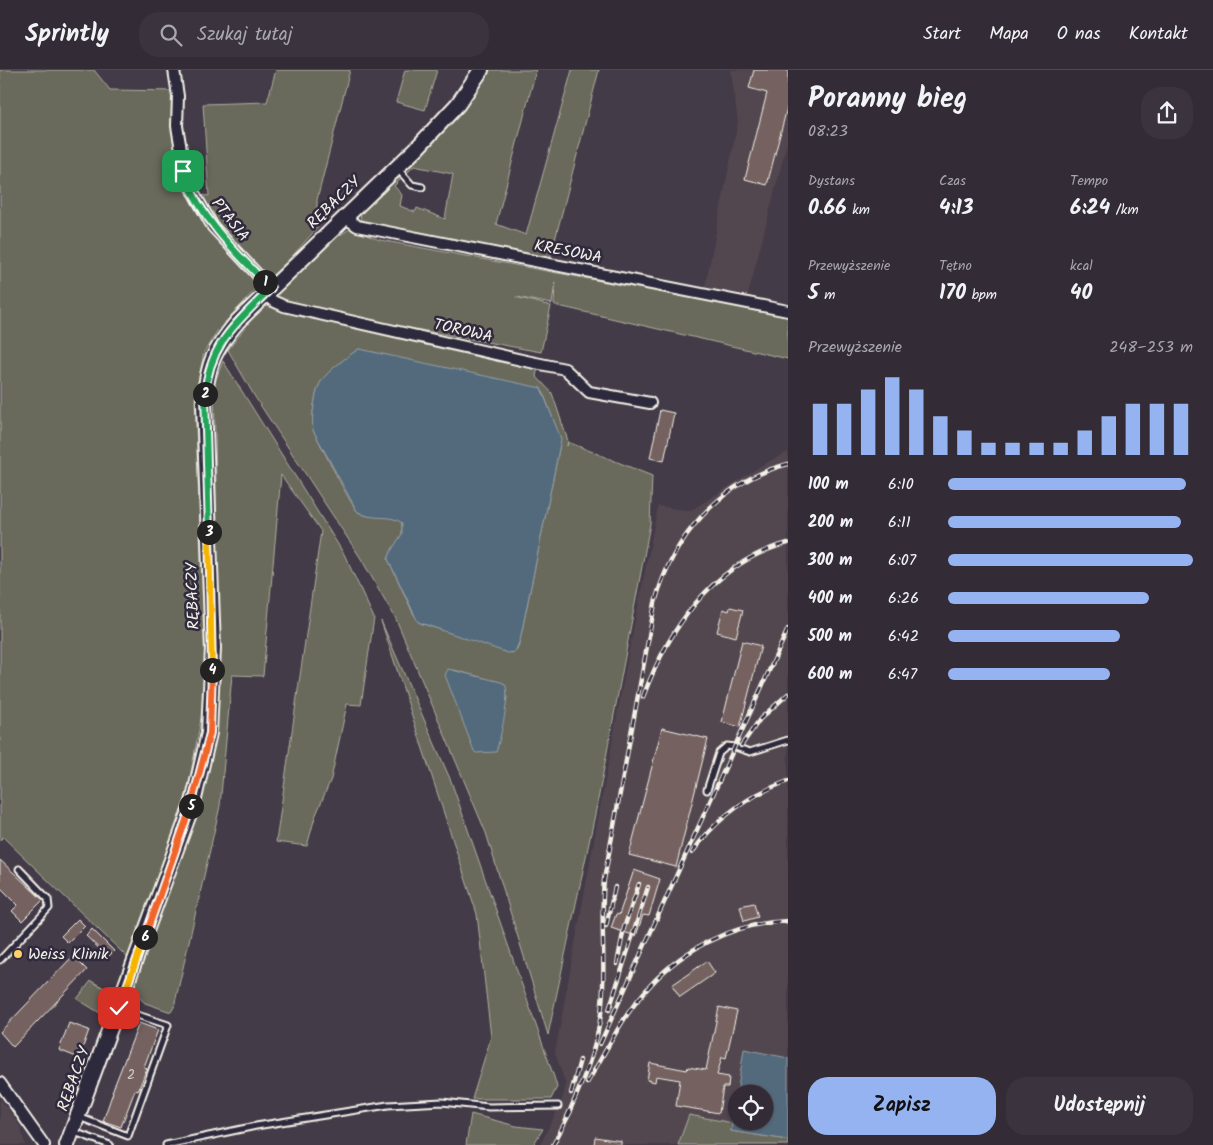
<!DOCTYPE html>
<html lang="pl">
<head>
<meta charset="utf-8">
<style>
	:root { --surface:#332c36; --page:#3b343e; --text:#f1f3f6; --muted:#a9a7ad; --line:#4e4851; --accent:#95b2f1 }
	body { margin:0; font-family:Kalam,sans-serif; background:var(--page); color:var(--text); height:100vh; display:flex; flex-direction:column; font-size:19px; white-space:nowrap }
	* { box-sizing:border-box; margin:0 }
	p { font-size:16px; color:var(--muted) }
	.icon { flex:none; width:28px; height:28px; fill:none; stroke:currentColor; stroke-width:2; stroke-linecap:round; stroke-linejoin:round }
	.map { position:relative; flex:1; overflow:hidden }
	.details { display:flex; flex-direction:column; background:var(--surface); width:425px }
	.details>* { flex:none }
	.fabs { position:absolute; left:728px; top:1015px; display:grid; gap:10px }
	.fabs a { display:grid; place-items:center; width:45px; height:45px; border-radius:50%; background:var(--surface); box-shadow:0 1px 4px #0004,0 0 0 1px var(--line); font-size:25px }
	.pin { position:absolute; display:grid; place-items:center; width:42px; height:42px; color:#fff; margin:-21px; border-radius:10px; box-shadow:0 2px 8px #0006 }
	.km { position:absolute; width:25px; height:25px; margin:-12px; border-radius:50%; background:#222; color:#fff; font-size:14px; line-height:25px; text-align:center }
	.round { display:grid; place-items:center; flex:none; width:52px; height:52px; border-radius:20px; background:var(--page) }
	.head { display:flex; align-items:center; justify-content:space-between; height:85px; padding:0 20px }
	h1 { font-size:28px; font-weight:600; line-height:38px }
	.figures { display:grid; grid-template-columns:repeat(3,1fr); gap:8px; height:85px; padding:5px 20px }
	.figures div { display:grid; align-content:center }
	.figures b { font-size:21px; font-weight:600 }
	.figures small { font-size:14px; font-weight:400 }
	.figures p { font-size:14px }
	.chart { height:140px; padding:10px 20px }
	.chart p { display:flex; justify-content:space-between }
	.chart svg { width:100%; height:90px; margin-top:5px; stroke:var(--accent); stroke-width:6 }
	.action { display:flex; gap:10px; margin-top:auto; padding:10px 20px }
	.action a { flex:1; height:58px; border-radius:20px; background:var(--accent); color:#111; font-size:20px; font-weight:600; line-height:58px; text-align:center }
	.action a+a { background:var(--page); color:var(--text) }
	ul { padding:0 20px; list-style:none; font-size:16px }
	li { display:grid; grid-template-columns:80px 60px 1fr; align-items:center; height:38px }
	li i { height:12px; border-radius:6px; background:var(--accent) }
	header { display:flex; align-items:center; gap:30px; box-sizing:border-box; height:70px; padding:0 25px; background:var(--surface); border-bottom:1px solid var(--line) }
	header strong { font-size:24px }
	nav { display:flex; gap:28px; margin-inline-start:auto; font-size:18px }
	.search { width:350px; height:45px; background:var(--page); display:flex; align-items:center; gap:12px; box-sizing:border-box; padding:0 18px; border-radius:20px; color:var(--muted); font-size:19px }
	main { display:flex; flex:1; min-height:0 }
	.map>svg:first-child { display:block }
	.built { fill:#52474f; fill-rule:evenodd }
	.green { fill:#696a5b; stroke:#aeaea2; fill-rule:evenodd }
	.water { fill:#52697c; stroke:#939fa7 }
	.building { fill:#746260; stroke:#f4f1e8 }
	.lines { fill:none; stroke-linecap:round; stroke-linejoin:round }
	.lane-casing { stroke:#f4f1e8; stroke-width:9 }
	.street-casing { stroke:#f4f1e8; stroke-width:14 }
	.secondary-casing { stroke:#f4f1e8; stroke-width:18 }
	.lane { stroke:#2f2a3d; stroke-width:5 }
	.street { stroke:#2f2a3d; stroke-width:10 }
	.secondary { stroke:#2f2a3d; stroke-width:14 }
	.rail-casing { stroke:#f4f1e8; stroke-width:4.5 }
	.rail { stroke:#2f2a3d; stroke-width:2.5; stroke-dasharray:8; stroke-linecap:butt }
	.split-1-casing { stroke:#fff; stroke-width:10 }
	.split-2-casing { stroke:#fff; stroke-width:10 }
	.split-3-casing { stroke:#fff; stroke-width:10 }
	.split-4-casing { stroke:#fff; stroke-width:10 }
	.split-5-casing { stroke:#fff; stroke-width:10 }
	.split-6-casing { stroke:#fff; stroke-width:10 }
	.split-7-casing { stroke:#fff; stroke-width:10 }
	.split-1 { stroke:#22a559; stroke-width:6 }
	.split-2 { stroke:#22a559; stroke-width:6 }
	.split-3 { stroke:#22a559; stroke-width:6 }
	.split-4 { stroke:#f5b400; stroke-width:6 }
	.split-5 { stroke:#f0652b; stroke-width:6 }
	.split-6 { stroke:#f0652b; stroke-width:6 }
	.split-7 { stroke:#f5b400; stroke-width:6 }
	.poi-dot { fill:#ffd166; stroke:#2f2a3d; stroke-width:2 }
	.labels { text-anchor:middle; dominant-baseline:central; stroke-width:5; stroke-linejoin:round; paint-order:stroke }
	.number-label { font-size:14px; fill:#d4cdc6 }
	.street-label { font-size:16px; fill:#f4f1e8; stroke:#2f2a3d }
	.poi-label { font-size:16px; fill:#f4f1e8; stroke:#2f2a3d; text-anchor:start }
</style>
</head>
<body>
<header>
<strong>Sprintly</strong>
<div class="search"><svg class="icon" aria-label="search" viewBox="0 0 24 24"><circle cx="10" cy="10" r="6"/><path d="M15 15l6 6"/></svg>Szukaj tutaj</div>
<nav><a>Start</a><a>Mapa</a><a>O nas</a><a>Kontakt</a></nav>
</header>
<main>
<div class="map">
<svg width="788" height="1075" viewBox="0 0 788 1075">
	<rect width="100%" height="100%" fill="#443b48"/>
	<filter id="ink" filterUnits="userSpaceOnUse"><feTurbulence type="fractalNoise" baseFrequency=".02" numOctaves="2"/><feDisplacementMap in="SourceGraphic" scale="10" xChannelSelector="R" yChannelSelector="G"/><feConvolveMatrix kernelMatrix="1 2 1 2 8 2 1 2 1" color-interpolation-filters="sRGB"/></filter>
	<g filter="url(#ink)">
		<!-- built -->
		<g class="built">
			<polygon points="731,0 788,0 788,69 748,225 705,217 738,52"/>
			<path d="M788,382v693h-248l21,-42 5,-18 -11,-32 73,-397 30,-150 32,5 74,-47zM736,1024h28v27h-28z"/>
			<polygon points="0,1029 20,1056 25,1075 0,1075"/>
		</g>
		<!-- green -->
		<g class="green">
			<polygon points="0,0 94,0 110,20 178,21 188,124 209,126 203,34 267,32 276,0 350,0 317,130 317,145 359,111 287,192 253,222 218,260 204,282 195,329 206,623 187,723 128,888 3,767 0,770"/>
			<polygon points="405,0 437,0 425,40 396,32"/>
			<polygon points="489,0 536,0 496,154 526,165 572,0 599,0 550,189 367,156 361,151 360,143 395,108 401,109 394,116 402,125 400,136 415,142 417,138 445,149 453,104 414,96 406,104 405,98 468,29"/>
			<path d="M350,159l30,11 408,76v43l-234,-54 1,-23 -3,22 -36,-7 35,9 -10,46 -224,-41c-12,-3 -38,-4 -41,-18l50,-50z"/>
			<path d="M266,236l272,62 -2,8 16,17 16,48 -1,5 1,-4 84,34 -2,48 -53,281 -49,230 -62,-202 -90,-214 -36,-62 -105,-160 -27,-47 33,-43zM359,279l184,43 16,43 1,9 -40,196 -3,10 -5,3 -92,-30 -7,-10 -25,-54 14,-25v-11c-11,-11 -31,-2 -44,-11 -7,-6 -38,-69 -45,-82 -2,-11 2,-41 9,-50 6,-9 27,-25 37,-31zM454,600l51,14 2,14 -10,51z"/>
			<polygon points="223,291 344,484 374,548 361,635 347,634 331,709 315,747 307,776 276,772 321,461 281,405 263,606 232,605 220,736 174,937 171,942 145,933 132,921 204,721 220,608 214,314"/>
			<polygon points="381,551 451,711 554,1007 557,1017 551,1029 472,1029 491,967 477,844"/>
			<polygon points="91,911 119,926 110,949 77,929"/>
			<polygon points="471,1044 516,1056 543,1059 533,1075 466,1075"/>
			<polygon points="689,1045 733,1053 731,1061 788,1070 788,1075 678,1075"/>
		</g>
		<!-- water -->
		<g class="water">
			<path d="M359,279l182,39 20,51 -41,201 -5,12 -7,1 -90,-31 -30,-63 3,-8 11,-17v-11c-12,-10 -31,-1 -45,-12l-44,-81c-2,-10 2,-41 9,-50 6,-9 27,-25 37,-31z"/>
			<path d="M448,599l53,13 4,2c6,10 -5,56 -9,68l-20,1 -2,-2 -29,-76z"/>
			<polygon points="744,979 788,988 788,1070 731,1061 736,1028 736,1051 764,1051 764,1024 737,1024"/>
		</g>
		<!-- building -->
		<g class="building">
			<polygon points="754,0 788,0 788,34 767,115 745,109 767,23 749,18"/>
			<polygon points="660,340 674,343 664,391 650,388"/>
			<polygon points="730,537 743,540 736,567 717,562 723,539 729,541"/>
			<polygon points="742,571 761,576 740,657 722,652"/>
			<polygon points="662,658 708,669 676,797 629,785"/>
			<polygon points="0,790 43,830 22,851 12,841 18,835 0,817"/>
			<polygon points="634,800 660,809 649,846 643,845 636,866 611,858 616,844 619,845"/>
			<polygon points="754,833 758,847 744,851 740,836"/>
			<polygon points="78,849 85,856 68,873 61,866"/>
			<polygon points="92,859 114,881 108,887 86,866"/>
			<polygon points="73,886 87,900 13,977 0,962"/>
			<polygon points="707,891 715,903 680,927 672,915"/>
			<polygon points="719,937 737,941 726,988 722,987 717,1005 729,1007 728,1017 723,1017 719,1043 676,1036 680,1010 656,1006 655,1012 647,1010 650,993 687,1000 688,997 706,1000"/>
			<polygon points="69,953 89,960 79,988 59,980"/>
			<polygon points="139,953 158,960 144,997 147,998 138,1021 135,1020 121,1057 103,1051 113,1022 112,1022"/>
			<polygon points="595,1067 621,1071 621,1075 594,1075"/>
		</g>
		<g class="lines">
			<defs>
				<g id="lane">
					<polyline points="397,98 412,115 422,117"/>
					<polyline points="707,720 719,683 727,676 735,677 750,682 788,670"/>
					<polyline points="0,890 49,838 48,829 19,799"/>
					<polyline points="79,1047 128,1066 168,955 119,939"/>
					<polyline points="74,1062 110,1075"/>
					<polyline points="166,1075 256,1056 388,1035 442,1032 489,1037 558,1036"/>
				</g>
				<g id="street">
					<polyline points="174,0 178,26 177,56 186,109 213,157 271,219"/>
					<polyline points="345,147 357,156 788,241"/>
					<polyline points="265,224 273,231 284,236 526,291 565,299 589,322 650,333"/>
					<polyline points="0,1013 44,1075"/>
				</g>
				<path id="secondary" d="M67,1075l126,-342 16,-70 4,-85 -9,-246c4,-39 9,-51 34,-81l178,-172 42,-45 23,-34"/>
			</defs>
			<!-- lane casing -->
			<use href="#lane" class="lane-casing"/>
			<!-- street casing -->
			<use href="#street" class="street-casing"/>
			<!-- secondary casing -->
			<use href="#secondary" class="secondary-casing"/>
			<!-- lane -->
			<use href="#lane" class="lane"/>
			<!-- street -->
			<use href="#street" class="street"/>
			<!-- secondary -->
			<use href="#secondary" class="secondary"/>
			<defs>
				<g id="rail">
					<path d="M643,627c26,-69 70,-134 145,-154"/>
					<polyline points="741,676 760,649 788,624"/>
					<path d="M692,783c23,-34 57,-58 96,-72"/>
					<polyline points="606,856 615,817"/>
					<polyline points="617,894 624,858 639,814"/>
					<polyline points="609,940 648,817"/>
					<polyline points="600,974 788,559"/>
					<path d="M587,1013c17,-28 34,-64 55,-88 35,-44 89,-72 146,-74"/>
					<polyline points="571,1023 580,990"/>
					<path d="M567,1047c16,-36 32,-73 35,-113 4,-41 -2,-83 2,-124l51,-277c17,-66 66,-122 133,-139"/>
					<polyline points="553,1075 571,1041"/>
				</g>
			</defs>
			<!-- rail casing -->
			<use href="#rail" class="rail-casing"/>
			<!-- rail -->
			<use href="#rail" class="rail"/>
		</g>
	</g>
	<g class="lines" filter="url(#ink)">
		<defs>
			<path id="split-1" d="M183,101c16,45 49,78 82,111"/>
			<path id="split-2" d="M205,324c5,-52 32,-71 66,-106l-6,-6"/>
			<polyline id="split-3" points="205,324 209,462"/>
			<polyline id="split-4" points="209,462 212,600"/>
			<polyline id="split-5" points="191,736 210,663 212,600"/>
			<polyline id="split-6" points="145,867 191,736"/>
			<polyline id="split-7" points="119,938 145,867"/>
		</defs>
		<!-- split-1 casing -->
		<use href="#split-1" class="split-1-casing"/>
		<!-- split-2 casing -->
		<use href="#split-2" class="split-2-casing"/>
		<!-- split-3 casing -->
		<use href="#split-3" class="split-3-casing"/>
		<!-- split-4 casing -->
		<use href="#split-4" class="split-4-casing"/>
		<!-- split-5 casing -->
		<use href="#split-5" class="split-5-casing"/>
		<!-- split-6 casing -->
		<use href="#split-6" class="split-6-casing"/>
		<!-- split-7 casing -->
		<use href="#split-7" class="split-7-casing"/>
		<!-- split-1 -->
		<use href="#split-1" class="split-1"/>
		<!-- split-2 -->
		<use href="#split-2" class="split-2"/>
		<!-- split-3 -->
		<use href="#split-3" class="split-3"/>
		<!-- split-4 -->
		<use href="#split-4" class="split-4"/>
		<!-- split-5 -->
		<use href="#split-5" class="split-5"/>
		<!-- split-6 -->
		<use href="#split-6" class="split-6"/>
		<!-- split-7 -->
		<use href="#split-7" class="split-7"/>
	</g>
	<!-- markers -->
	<circle class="poi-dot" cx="18" cy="884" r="5"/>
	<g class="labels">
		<!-- number labels -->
		<g class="number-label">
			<text x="131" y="1005">2</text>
		</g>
		<!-- street labels -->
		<g class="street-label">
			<text transform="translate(334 133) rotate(-44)">RĘBACZY</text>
			<text transform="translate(230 150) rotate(52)">PTASIA</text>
			<text transform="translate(568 182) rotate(11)">KRESOWA</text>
			<text transform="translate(463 261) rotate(13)">TOROWA</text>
			<text transform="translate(193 526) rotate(-92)">RĘBACZY</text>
			<text transform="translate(74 1009) rotate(-70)">RĘBACZY</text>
		</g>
		<!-- poi labels -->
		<g class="poi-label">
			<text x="28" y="884">Weiss Klinik</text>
		</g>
	</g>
</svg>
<div class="fabs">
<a><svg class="icon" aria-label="locate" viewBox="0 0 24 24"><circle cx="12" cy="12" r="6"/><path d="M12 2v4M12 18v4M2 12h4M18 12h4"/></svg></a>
</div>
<div class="pin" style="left:183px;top:101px;background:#1e9e55"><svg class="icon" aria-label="arrive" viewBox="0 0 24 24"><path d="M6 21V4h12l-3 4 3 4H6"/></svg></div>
<div class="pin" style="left:119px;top:938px;background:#d93025"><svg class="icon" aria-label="check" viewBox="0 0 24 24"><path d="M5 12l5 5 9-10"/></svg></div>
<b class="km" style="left:265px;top:212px">1</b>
<b class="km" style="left:205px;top:324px">2</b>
<b class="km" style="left:209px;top:462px">3</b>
<b class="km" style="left:212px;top:600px">4</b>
<b class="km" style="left:191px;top:736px">5</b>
<b class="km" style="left:145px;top:867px">6</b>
</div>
<section class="details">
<div class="head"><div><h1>Poranny bieg</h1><p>08:23</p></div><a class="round"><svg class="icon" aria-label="share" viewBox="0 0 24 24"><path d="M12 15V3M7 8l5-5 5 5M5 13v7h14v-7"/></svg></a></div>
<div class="figures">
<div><p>Dystans</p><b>0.66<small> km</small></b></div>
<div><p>Czas</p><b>4:13</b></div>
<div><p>Tempo</p><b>6:24<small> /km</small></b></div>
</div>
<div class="figures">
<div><p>Przewyższenie</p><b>5<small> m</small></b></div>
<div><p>Tętno</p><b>170<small> bpm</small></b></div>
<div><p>kcal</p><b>40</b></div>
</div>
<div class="chart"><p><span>Przewyższenie</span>248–253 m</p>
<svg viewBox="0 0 160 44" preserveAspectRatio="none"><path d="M5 44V19M15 44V19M25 44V12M35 44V6M45 44V12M55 44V25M65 44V32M75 44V38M85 44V38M95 44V38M105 44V38M115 44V32M125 44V25M135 44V19M145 44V19M155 44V19"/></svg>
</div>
<ul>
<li><b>100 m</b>6:10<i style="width:97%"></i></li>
<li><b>200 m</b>6:11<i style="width:95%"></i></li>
<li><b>300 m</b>6:07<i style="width:100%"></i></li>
<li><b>400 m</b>6:26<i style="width:82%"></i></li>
<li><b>500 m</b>6:42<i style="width:70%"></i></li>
<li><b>600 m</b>6:47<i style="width:66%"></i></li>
</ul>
<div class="action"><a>Zapisz</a><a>Udostępnij</a></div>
</section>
</main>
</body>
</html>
